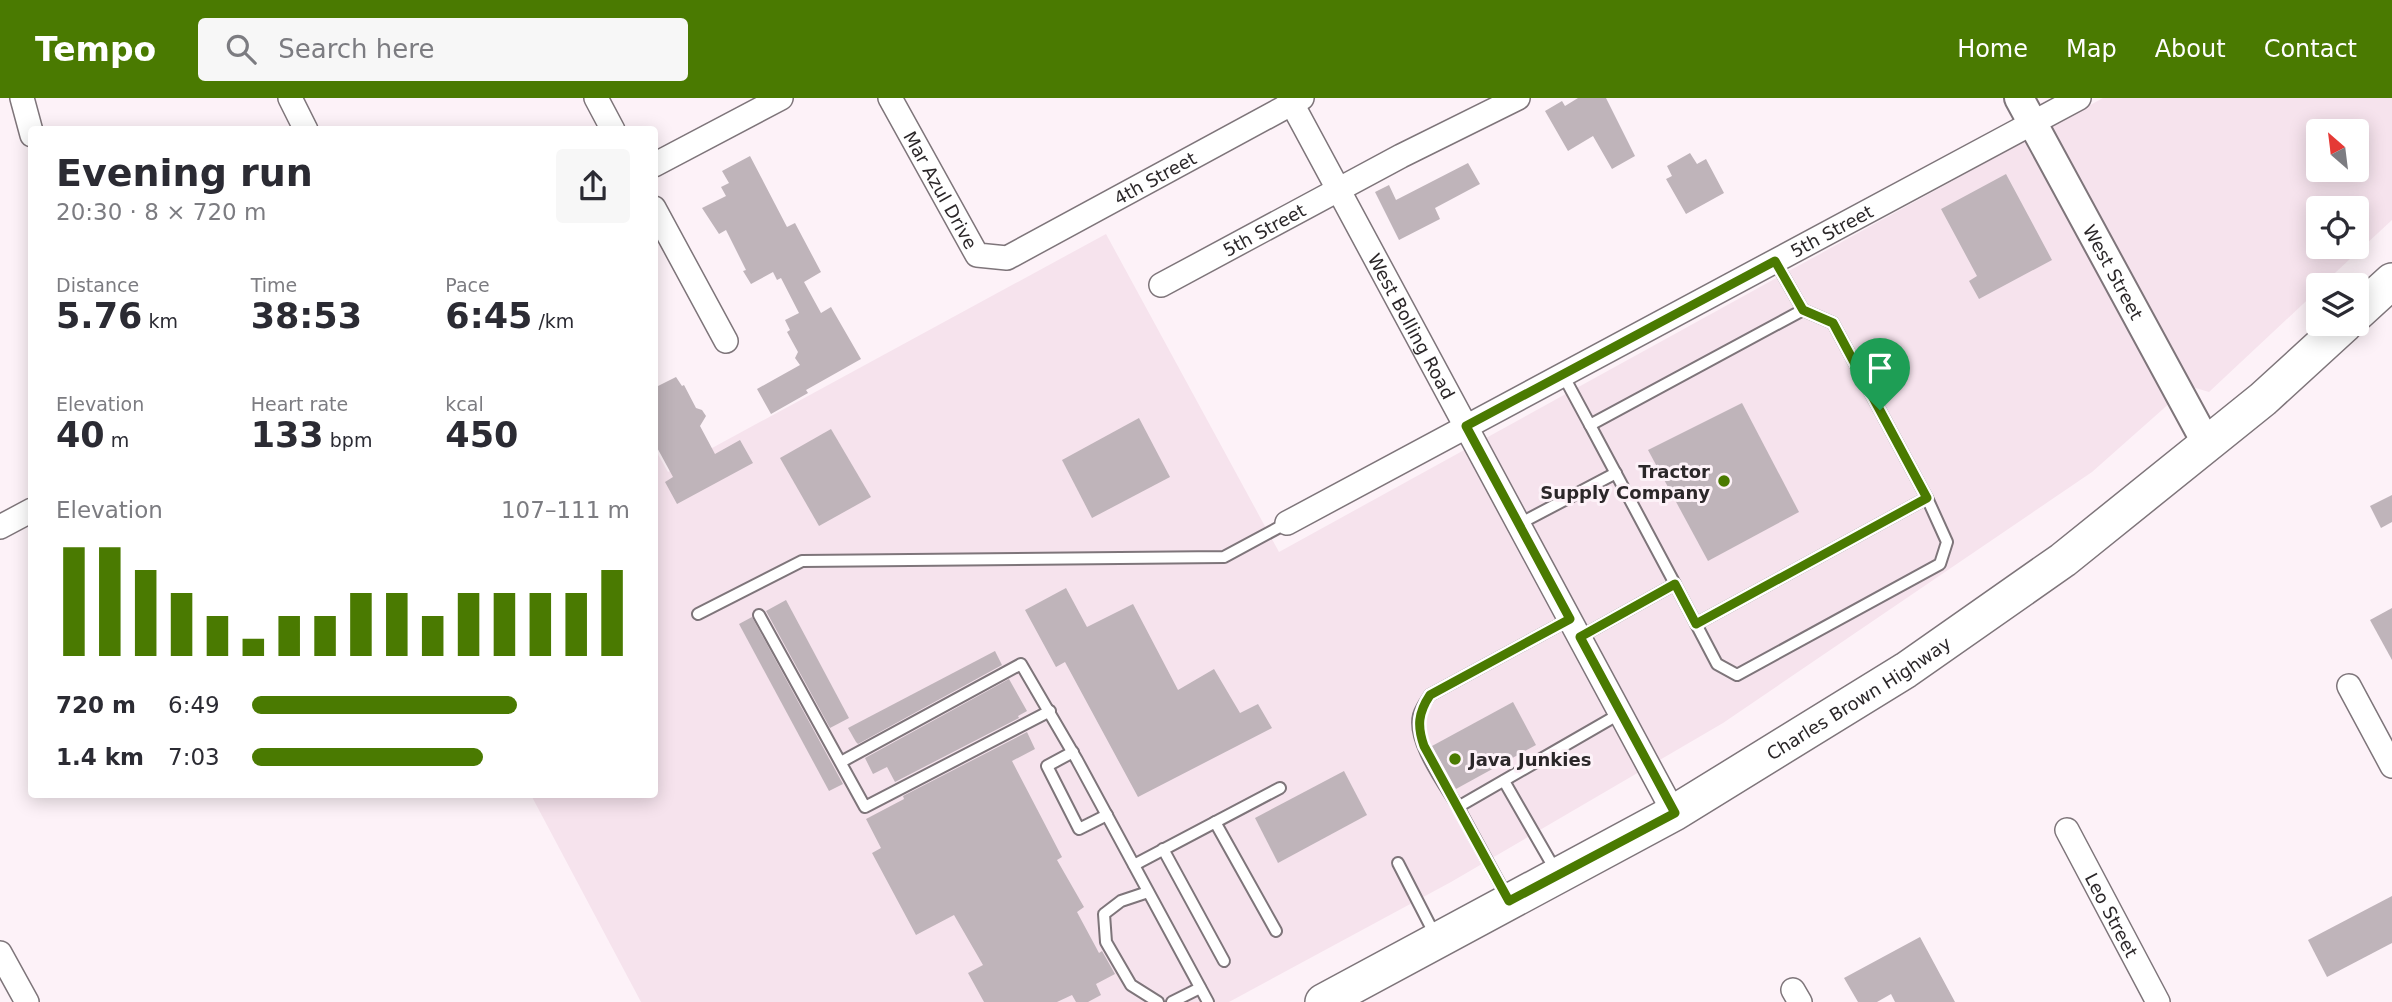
<!DOCTYPE html>
<html lang="en">
<head>
<meta charset="utf-8">
<style>
	:root { --surface:#fff; --page:#f7f7f7; --text:#2b2b33; --muted:#7c7c81; --accent:#4a7a01 }
	body { margin:0; font-family:"DejaVu Sans",sans-serif; background:var(--page); color:var(--text); height:100vh; display:flex; flex-direction:column; font-size:26px; white-space:nowrap }
	* { box-sizing:border-box; margin:0 }
	p { font-size:23px; color:var(--muted) }
	.icon { flex:none; width:38px; height:38px; fill:none; stroke:currentColor; stroke-width:2; stroke-linecap:round; stroke-linejoin:round }
	.map { position:relative; flex:1; overflow:hidden }
	.drawer { position:absolute; left:28px; top:28px; width:630px; height:672px; display:flex; flex-direction:column; background:var(--surface); border-radius:7px; box-shadow:0 4px 18px #0003 }
	.drawer>* { flex:none }
	.needle { width:46px; rotate:332deg }
	.tools { position:absolute; left:2306px; top:21px; display:grid; gap:14px }
	.tools a { display:grid; place-items:center; width:63px; height:63px; border-radius:7px; background:var(--surface); box-shadow:0 4px 18px #0003; font-size:35px }
	.pin { position:absolute; display:grid; place-items:center; width:60px; height:60px; color:#fff; margin:-72px -30px; border-radius:50% 50% 50% 0; rotate:-45deg; box-shadow:0 0 7px #0007 }
	.pin .icon { rotate:45deg }
	.round { display:grid; place-items:center; flex:none; width:74px; height:74px; border-radius:7px; background:var(--page) }
	.head { display:flex; align-items:center; justify-content:space-between; height:119px; padding:0 28px }
	h1 { font-size:38px; font-weight:700; line-height:52px }
	.stats { display:grid; grid-template-columns:repeat(3,1fr); gap:10px; height:119px; padding:7px 28px }
	.stats div { display:grid; align-content:center }
	.stats b { font-size:35px; font-weight:700 }
	.stats small { font-size:19px; font-weight:400 }
	.stats p { font-size:19px }
	.chart { height:196px; padding:14px 28px }
	.chart p { display:flex; justify-content:space-between }
	.chart svg { width:100%; height:126px; margin-top:7px; stroke:var(--accent); stroke-width:6 }
	ul { padding:0 28px; list-style:none; font-size:23px }
	li { display:grid; grid-template-columns:112px 84px 1fr; align-items:center; height:52px }
	li i { height:18px; border-radius:9px; background:var(--accent) }
	header { display:flex; align-items:center; gap:42px; box-sizing:border-box; height:98px; padding:0 35px; background:var(--accent); color:#fff }
	header strong { font-size:33px }
	nav { display:flex; gap:38px; margin-inline-start:auto; font-size:24px }
	.search { width:490px; height:63px; background:var(--page); display:flex; align-items:center; gap:18px; box-sizing:border-box; padding:0 24px; border-radius:7px; color:var(--muted); font-size:26px }
	.map>svg:first-child { display:block }
	.built { fill:#f6e3ed; fill-rule:evenodd }
	.building { fill:#bfb4ba }
	.lines { fill:none; stroke-linecap:round; stroke-linejoin:round }
	.service-casing { stroke:#7e757a; stroke-width:14 }
	.minor-casing { stroke:#7e757a; stroke-width:26 }
	.tertiary-casing { stroke:#7e757a; stroke-width:32 }
	.primary-casing { stroke:#7e757a; stroke-width:38 }
	.service { stroke:#fff; stroke-width:10 }
	.minor { stroke:#fff; stroke-width:23 }
	.tertiary { stroke:#fff; stroke-width:28 }
	.primary { stroke:#fff; stroke-width:35 }
	.route-casing { stroke:#fff; stroke-width:14 }
	.route { stroke:#4a7a01; stroke-width:9 }
	.poi-dot { fill:#4a7a01; stroke:#fdf2f8; stroke-width:2.5 }
	.labels { text-anchor:middle; dominant-baseline:central; stroke-width:6; stroke-linejoin:round; paint-order:stroke }
	.street-label { font-size:18px; fill:#2b2729; stroke:#fdf2f8 }
	.poi-label { font-size:18px; font-weight:bold; fill:#2b2729; stroke:#fdf2f8; text-anchor:end }
</style>
</head>
<body>
<header>
<strong>Tempo</strong>
<div class="search"><svg class="icon" aria-label="search" viewBox="0 0 24 24"><circle cx="10" cy="10" r="6"/><path d="M15 15l6 6"/></svg>Search here</div>
<nav><a>Home</a><a>Map</a><a>About</a><a>Contact</a></nav>
</header>
<div class="map">
<svg width="2392" height="904" viewBox="0 0 2392 904">
	<rect width="100%" height="100%" fill="#fdf2f8"/>
	<!-- built -->
	<path class="built" d="M2103,0h289v122l-70,65h-3v4l-110,103 -20,-6 -97,86 -369,251 -272,159 -222,120h-588l-110,-207 123,-1 1,-345 13,23 438,-238 173,318zM2319,33h38v39h-38zM2319,110h38v39h-38z"/>
	<!-- building -->
	<g class="building">
		<polygon points="1578,0 1606,0 1635,58 1612,71 1593,38 1568,53 1545,13 1562,3 1565,8"/>
		<polygon points="1690,55 1697,66 1706,61 1724,95 1686,116 1666,81 1672,78 1667,68"/>
		<polygon points="750,58 787,129 795,125 821,174 804,184 821,215 831,209 861,261 806,292 808,295 771,316 757,291 800,267 795,260 798,254 787,234 790,232 785,222 799,215 781,180 777,182 773,174 751,186 743,173 746,172 726,132 719,136 702,110 726,98 721,89 729,85 722,73"/>
		<polygon points="1468,65 1480,86 1435,110 1440,121 1399,142 1375,94 1389,87 1396,102"/>
		<polygon points="2006,76 2052,162 1979,201 1969,183 1977,178 1941,111"/>
		<polygon points="676,279 682,288 684,287 696,310 702,312 706,318 700,328 715,356 740,342 753,365 677,406 665,384 673,379 654,344 654,290"/>
		<polygon points="1742,305 1799,414 1708,463 1648,352"/>
		<polygon points="1139,320 1170,379 1092,420 1062,362"/>
		<polygon points="831,331 871,399 819,428 780,360"/>
		<polygon points="2392,397 2392,424 2381,430 2370,408"/>
		<polygon points="1066,490 1087,529 1133,506 1178,592 1214,571 1240,615 1258,606 1272,630 1138,699 1065,564 1056,569 1025,512"/>
		<polygon points="786,502 849,620 830,630 766,513"/>
		<polygon points="2392,510 2392,562 2370,522"/>
		<polygon points="752,519 843,686 829,693 739,526"/>
		<polygon points="995,553 1002,567 858,646 856,644 848,630"/>
		<polygon points="1009,581 1027,613 1018,618 1019,620 895,684 887,669 873,676 865,660"/>
		<polygon points="1513,604 1536,647 1456,691 1432,648"/>
		<polygon points="1027,634 1035,651 1012,663 1062,759 1057,762 1084,809 1077,814 1099,855 1102,853 1115,876 1096,886 1101,897 1088,904 1076,904 1072,897 1057,904 984,904 968,875 983,867 954,817 916,837 872,755 881,750 866,721 904,701 903,698"/>
		<polygon points="1344,673 1367,717 1278,765 1255,720"/>
		<polygon points="2392,798 2392,845 2327,879 2308,842"/>
		<polygon points="1920,839 1955,904 1895,904 1891,896 1877,904 1858,904 1844,880"/>
	</g>
	<g class="lines">
		<defs>
			<g id="service">
				<polyline points="1563,277 1590,327 1803,212"/>
				<polyline points="1590,327 1675,486"/>
				<polyline points="1519,426 1616,375"/>
				<polyline points="698,516 802,463 1224,459 1287,425"/>
				<polyline points="759,517 865,709 1050,613"/>
				<polyline points="1696,526 1927,400"/>
				<polyline points="1580,539 1675,486 1717,566 1737,577 1940,466 1947,444 1927,400 1833,225 1803,212 1775,163"/>
				<polyline points="1073,654 1047,668 1079,731 1107,717"/>
				<polyline points="841,664 1021,566 1077,662 1208,904"/>
				<polyline points="1504,683 1557,775"/>
				<path d="M1458,709c-13,-22 -46,-66 -39,-92 2,-7 7,-14 11,-20l140,-76"/>
				<polyline points="1215,724 1276,833"/>
				<polyline points="1163,751 1224,863"/>
				<polyline points="1398,765 1435,837"/>
				<polyline points="1134,767 1280,690"/>
				<polyline points="1148,794 1121,803 1104,816 1106,844 1131,887 1158,904"/>
				<polyline points="1507,799 1458,709 1621,615"/>
				<polyline points="1172,904 1200,890"/>
			</g>
			<g id="minor">
				<polyline points="22,0 32,37"/>
				<polyline points="290,0 306,32"/>
				<polyline points="596,0 613,32"/>
				<path id="s1" d="M890,0l87,157 30,3 295,-160"/>
				<path id="s2" d="M1289,0l385,715"/>
				<polyline points="654,67 781,0"/>
				<polyline points="654,110 726,243"/>
				<path id="s3" d="M1161,187l240,-129 117,-58"/>
				<path id="s4" d="M1287,425l792,-425"/>
				<polyline points="0,429 32,412"/>
				<polyline points="2349,588 2392,668"/>
				<path id="s5" d="M2067,732l91,172"/>
				<polyline points="0,855 27,904"/>
				<polyline points="1793,892 1800,904"/>
			</g>
			<g id="tertiary">
				<path id="s6" d="M2019,0l188,346"/>
			</g>
			<g id="primary">
				<polyline points="2357,215 2392,183"/>
				<path id="s7" d="M1323,904l351,-189 232,-143 157,-110 200,-161 82,-75"/>
			</g>
		</defs>
		<!-- service casing -->
		<use href="#service" class="service-casing"/>
		<!-- minor casing -->
		<use href="#minor" class="minor-casing"/>
		<!-- tertiary casing -->
		<use href="#tertiary" class="tertiary-casing"/>
		<!-- primary casing -->
		<use href="#primary" class="primary-casing"/>
		<!-- service -->
		<use href="#service" class="service"/>
		<!-- minor -->
		<use href="#minor" class="minor"/>
		<!-- tertiary -->
		<use href="#tertiary" class="tertiary"/>
		<!-- primary -->
		<use href="#primary" class="primary"/>
	</g>
	<g class="lines">
		<defs>
			<path id="route" d="M1775,163l28,49 30,13 94,175 -231,126 -21,-40 -95,53 95,176 -166,88 -85,-155c-7,-20 -6,-33 6,-51l140,-76 -104,-193z"/>
		</defs>
		<!-- route casing -->
		<use href="#route" class="route-casing"/>
		<!-- route -->
		<use href="#route" class="route"/>
	</g>
	<!-- markers -->
	<g class="poi-dot">
		<circle cx="1724" cy="383" r="7"/>
		<circle cx="1455" cy="661" r="7"/>
	</g>
	<g class="labels">
		<!-- street labels -->
		<g class="street-label">
			<text stroke="none"><textPath href="#s1" startOffset="378">4th Street</textPath></text>
			<text stroke="none"><textPath href="#s1" startOffset="105">Mar Azul Drive</textPath></text>
			<text stroke="none"><textPath href="#s3" startOffset="117">5th Street</textPath></text>
			<text stroke="none"><textPath href="#s4" startOffset="618">5th Street</textPath></text>
			<text stroke="none"><textPath href="#s6" startOffset="198">West Street</textPath></text>
			<text stroke="none"><textPath href="#s2" startOffset="259">West Bolling Road</textPath></text>
			<text stroke="none"><textPath href="#s7" startOffset="616">Charles Brown Highway</textPath></text>
			<text stroke="none"><textPath href="#s5" startOffset="96">Leo Street</textPath></text>
		</g>
		<!-- poi labels -->
		<g class="poi-label">
			<text x="1710" y="373">Tractor<tspan x="1710" dy="21">Supply Company</tspan></text>
			<text x="1469" y="661" text-anchor="start">Java Junkies</text>
		</g>
	</g>
</svg>
<div class="tools">
<a><svg class="needle" viewBox="-14 -14 28 28"><path d="M0-13l5 13h-10z" fill="#e53935"/><path d="M0 13l5-13h-10z" fill="#7c7c81"/></svg></a>
<a><svg class="icon" aria-label="locate" viewBox="0 0 24 24"><circle cx="12" cy="12" r="6"/><path d="M12 2v4M12 18v4M2 12h4M18 12h4"/></svg></a>
<a><svg class="icon" aria-label="layers" viewBox="0 0 24 24"><path d="M12 4l9 5-9 5-9-5zM3 14l9 5 9-5"/></svg></a>
</div>
<div class="pin" style="left:1880px;top:312px;background:#1e9e55"><svg class="icon" aria-label="arrive" viewBox="0 0 24 24"><path d="M6 21V4h12l-3 4 3 4H6"/></svg></div>
<section class="drawer">
<div class="head"><div><h1>Evening run</h1><p>20:30 · 8 × 720 m</p></div><a class="round"><svg class="icon" aria-label="share" viewBox="0 0 24 24"><path d="M12 15V3M7 8l5-5 5 5M5 13v7h14v-7"/></svg></a></div>
<div class="stats">
<div><p>Distance</p><b>5.76<small> km</small></b></div>
<div><p>Time</p><b>38:53</b></div>
<div><p>Pace</p><b>6:45<small> /km</small></b></div>
</div>
<div class="stats">
<div><p>Elevation</p><b>40<small> m</small></b></div>
<div><p>Heart rate</p><b>133<small> bpm</small></b></div>
<div><p>kcal</p><b>450</b></div>
</div>
<div class="chart"><p><span>Elevation</span>107–111 m</p>
<svg viewBox="0 0 160 44" preserveAspectRatio="none"><path d="M5 44V6M15 44V6M25 44V14M35 44V22M45 44V30M55 44V38M65 44V30M75 44V30M85 44V22M95 44V22M105 44V30M115 44V22M125 44V22M135 44V22M145 44V22M155 44V14"/></svg>
</div>
<ul>
<li><b>720 m</b>6:49<i style="width:70%"></i></li>
<li><b>1.4 km</b>7:03<i style="width:61%"></i></li>
</ul>
</section>
</div>
</body>
</html>
